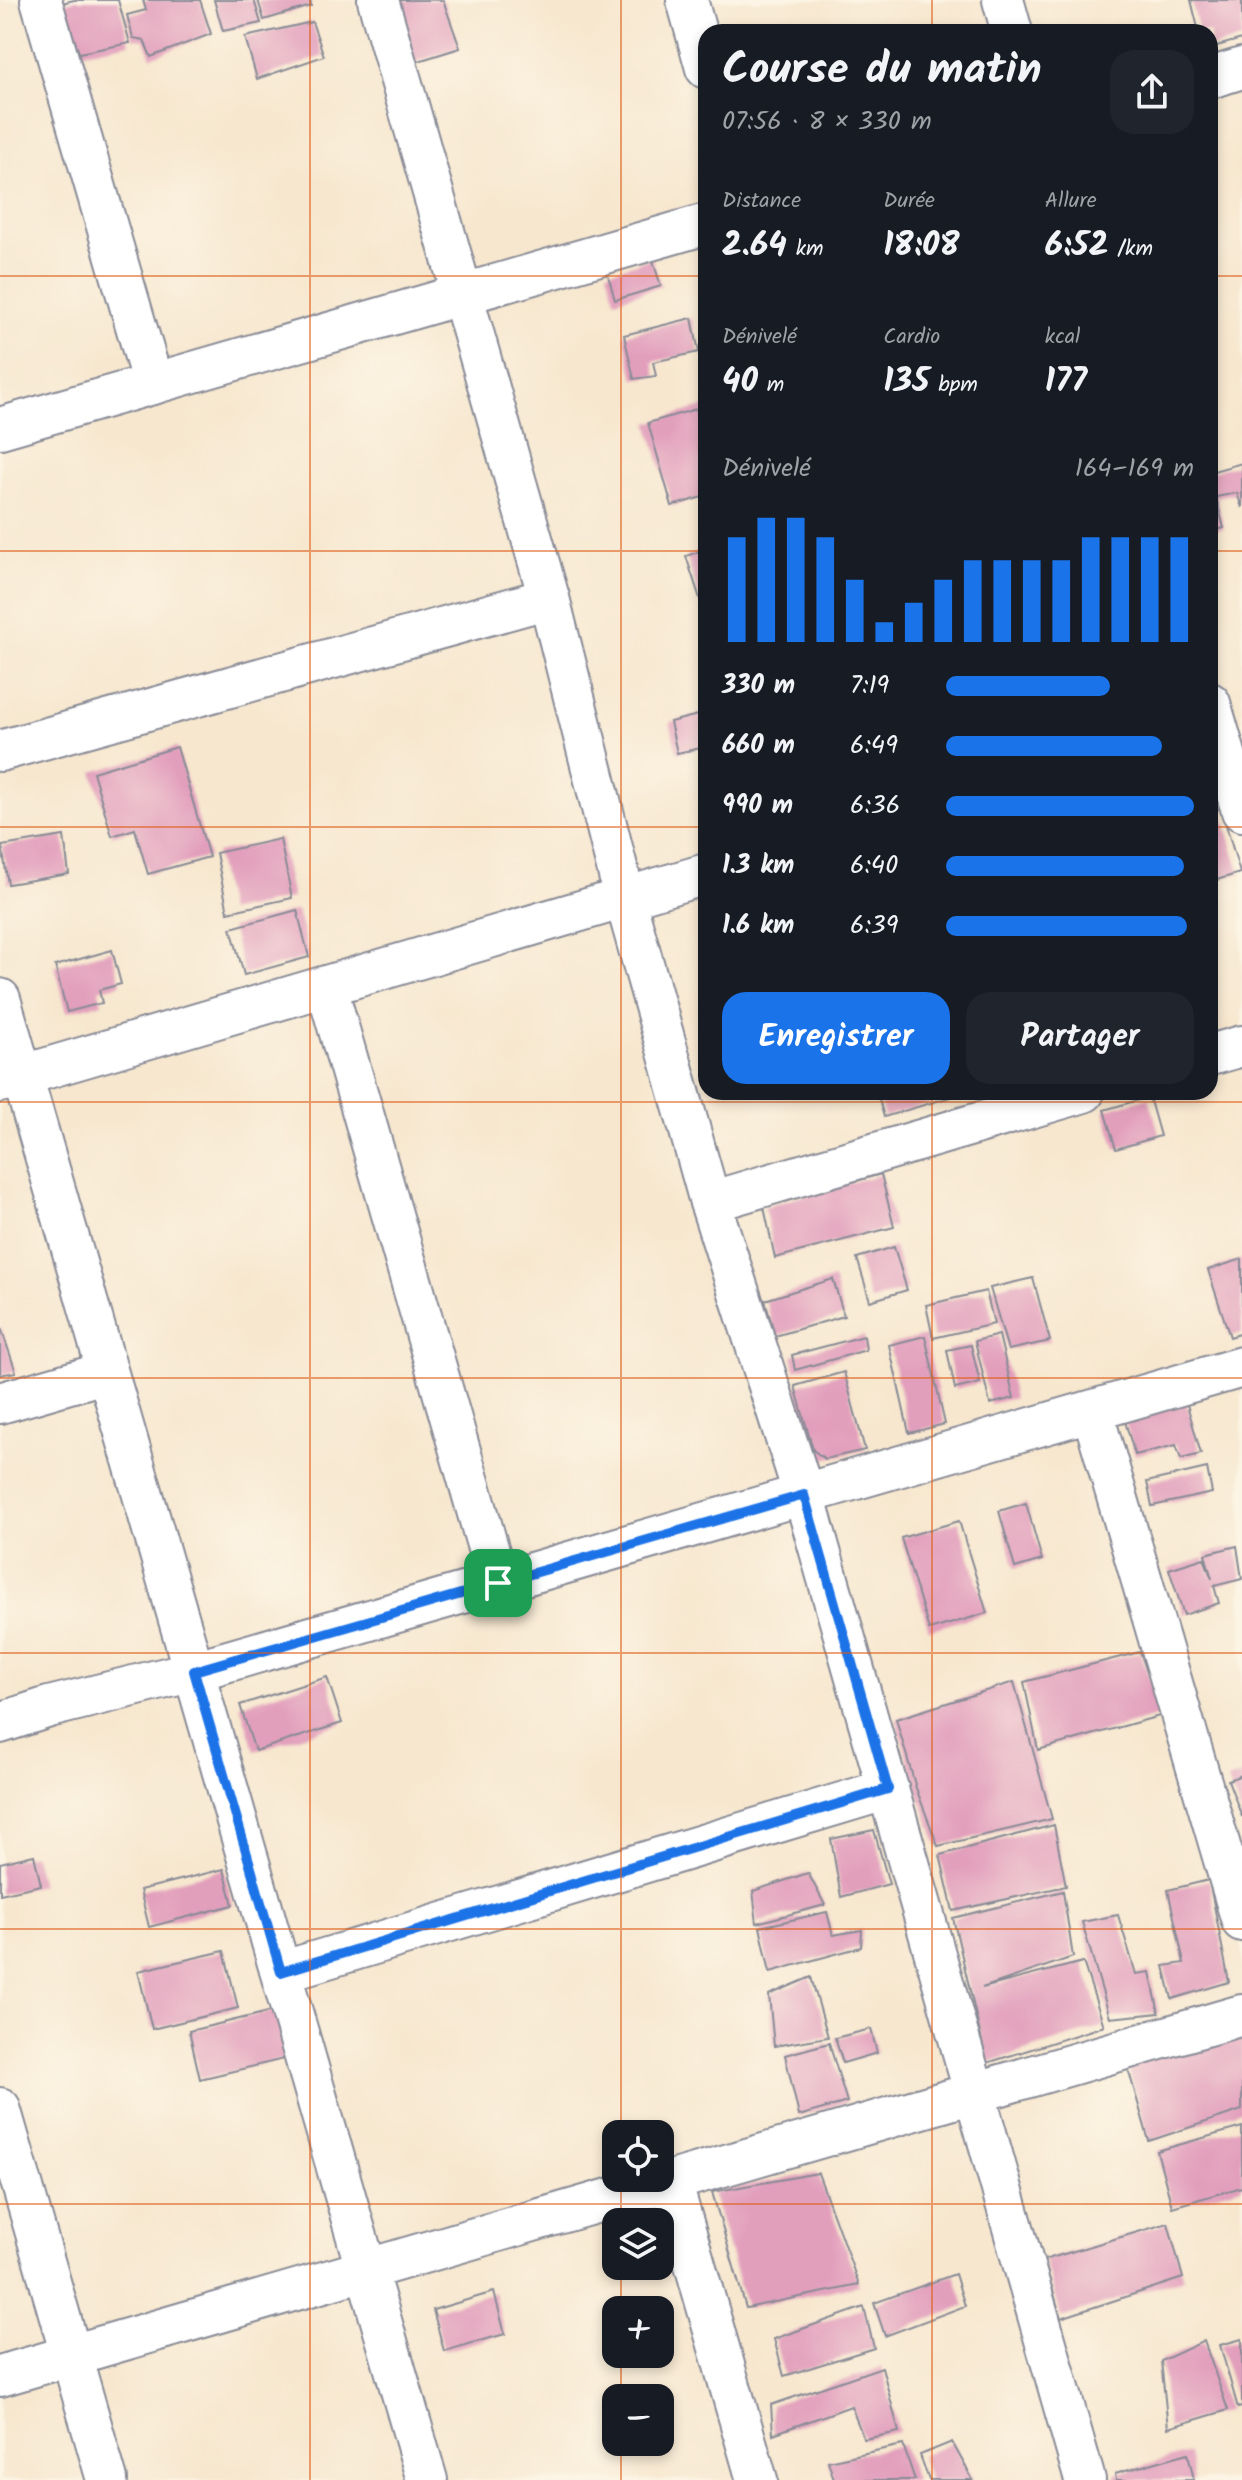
<!DOCTYPE html>
<html lang="fr">
<head>
<meta charset="utf-8">
<style>
	:root { --surface:#171b24; --page:#20242c; --text:#f1f3f6; --muted:#9ea1a6; --accent:#1a73e8 }
	body { margin:0; font-family:Kalam,sans-serif; background:var(--page); color:var(--text); height:100vh; display:flex; flex-direction:column; font-size:30px; white-space:nowrap }
	* { box-sizing:border-box; margin:0 }
	p { font-size:26px; color:var(--muted) }
	.icon { flex:none; width:44px; height:44px; fill:none; stroke:currentColor; stroke-width:2; stroke-linecap:round; stroke-linejoin:round }
	.map { position:relative; flex:1; overflow:hidden }
	.sheet { position:absolute; left:698px; top:24px; width:520px; height:1076px; display:flex; flex-direction:column; background:var(--surface); border-radius:24px; box-shadow:0 4px 12px #0003 }
	.sheet>* { flex:none }
	.controls { position:absolute; left:602px; top:2120px; display:grid; gap:16px }
	.controls a { display:grid; place-items:center; width:72px; height:72px; border-radius:16px; background:var(--surface); box-shadow:0 4px 12px #0003; font-size:40px }
	.pin { position:absolute; display:grid; place-items:center; width:68px; height:68px; color:#fff; margin:-34px; border-radius:16px; box-shadow:0 4px 12px #0006 }
	.round { display:grid; place-items:center; flex:none; width:84px; height:84px; border-radius:24px; background:var(--page) }
	.head { display:flex; align-items:center; justify-content:space-between; height:136px; padding:0 24px }
	h1 { font-size:44px; font-weight:600; line-height:60px }
	.stats { display:grid; grid-template-columns:repeat(3,1fr); gap:12px; height:136px; padding:8px 24px }
	.stats div { display:grid; align-content:center }
	.stats b { font-size:34px; font-weight:600 }
	.stats small { font-size:22px; font-weight:400 }
	.stats p { font-size:22px }
	.chart { height:224px; padding:16px 24px }
	.chart p { display:flex; justify-content:space-between }
	.chart svg { width:100%; height:144px; margin-top:8px; stroke:var(--accent); stroke-width:6 }
	.action { display:flex; gap:16px; margin-top:auto; padding:16px 24px }
	.action a { flex:1; height:92px; border-radius:24px; background:var(--accent); color:#fff; font-size:32px; font-weight:600; line-height:92px; text-align:center }
	.action a+a { background:var(--page); color:var(--text) }
	ul { padding:0 24px; list-style:none; font-size:26px }
	li { display:grid; grid-template-columns:128px 96px 1fr; align-items:center; height:60px }
	li i { height:20px; border-radius:10px; background:var(--accent) }
	.map>svg:first-child { display:block }
	.building { fill:#e29fbc }
	.lines { fill:none; stroke-linecap:round; stroke-linejoin:round }
	.minor-casing { stroke:#898b96; stroke-width:44 }
	.minor { stroke:#fff; stroke-width:40 }
	.route-casing { stroke:#fff; stroke-width:16 }
	.route { stroke:#1a73e8; stroke-width:10 }
	.grid { fill:none; stroke:#de5710; stroke-width:2; stroke-opacity:0.55 }
</style>
</head>
<body>
<div class="map">
<svg width="1242" height="2480" viewBox="0 0 1242 2480">
	<rect width="100%" height="100%" fill="#fcf5e5"/>
	<filter id="ink" filterUnits="userSpaceOnUse"><feTurbulence type="fractalNoise" baseFrequency=".0125" numOctaves="2"/><feDisplacementMap in="SourceGraphic" scale="16" xChannelSelector="R" yChannelSelector="G"/><feConvolveMatrix kernelMatrix="1 2 1 2 8 2 1 2 1" color-interpolation-filters="sRGB"/></filter>
	<filter id="wash" filterUnits="userSpaceOnUse"><feTurbulence type="fractalNoise" baseFrequency=".006" numOctaves="4" result="noise"/><feDisplacementMap in="SourceGraphic" scale="32" xChannelSelector="R" yChannelSelector="G"/><feGaussianBlur stdDeviation="1.8" result="paint"/><feColorMatrix in="noise" values="0 0 0 0 0 0 0 0 0 0 0 0 0 0 0 0 0 1.4 0 .05"/><feComposite in="paint" operator="in"/></filter>
	<g filter="url(#wash)">
		<rect width="100%" height="100%" fill="#f7e7cf"/>
		<g id="blocks">
			<!-- building -->
			<g class="building">
				<polygon points="74,0 118,0 130,43 79,53 62,3"/>
				<polygon points="143,0 200,0 211,34 151,57 144,40 133,38 127,15 146,10"/>
				<polygon points="214,0 254,0 261,23 223,31"/>
				<polygon points="258,0 310,0 311,6 264,20"/>
				<polygon points="397,0 443,0 460,48 412,63"/>
				<polygon points="1191,0 1242,0 1242,39 1210,48 1210,32 1199,32"/>
				<polygon points="312,22 324,56 257,79 245,37"/>
				<polygon points="652,258 661,286 615,300 607,272"/>
				<polygon points="692,318 699,352 653,362 656,376 634,379 624,335"/>
				<polygon points="706,406 706,496 672,506 648,423"/>
				<polygon points="1242,463 1242,508 1237,493 1216,497 1224,528 1210,532 1210,472"/>
				<polygon points="706,549 706,614 705,614 686,556"/>
				<polygon points="706,713 706,747 677,753 670,722"/>
				<polygon points="177,747 209,857 148,874 135,829 112,836 93,772"/>
				<polygon points="1221,808 1240,873 1210,882 1210,812"/>
				<polygon points="64,836 69,874 8,884 2,846"/>
				<polygon points="280,839 292,898 228,912 216,853"/>
				<polygon points="297,910 309,957 244,975 231,928"/>
				<polygon points="112,950 121,984 99,990 102,1003 67,1012 55,966"/>
				<polygon points="877,1092 952,1092 954,1096 884,1117"/>
				<polygon points="1149,1097 1160,1136 1116,1149 1104,1110"/>
				<polygon points="881,1174 894,1227 775,1258 764,1207"/>
				<polygon points="894,1247 907,1290 870,1301 857,1258"/>
				<polygon points="1242,1259 1242,1333 1230,1337 1208,1270"/>
				<polygon points="1033,1278 1050,1341 1008,1350 990,1288"/>
				<polygon points="833,1279 844,1316 775,1336 765,1300"/>
				<polygon points="986,1291 994,1324 933,1338 926,1305"/>
				<polygon points="0,1325 16,1372 0,1375"/>
				<polygon points="999,1335 1014,1398 990,1404 975,1341"/>
				<polygon points="864,1336 866,1350 795,1370 792,1355"/>
				<polygon points="925,1336 945,1424 909,1433 889,1345"/>
				<polygon points="971,1345 980,1383 955,1389 947,1350"/>
				<polygon points="844,1372 865,1450 825,1459 813,1450 795,1386"/>
				<polygon points="1186,1401 1201,1454 1181,1459 1176,1445 1135,1455 1124,1418"/>
				<polygon points="1207,1468 1212,1493 1152,1506 1147,1482"/>
				<polygon points="1026,1503 1042,1560 1015,1568 999,1511"/>
				<polygon points="959,1521 987,1613 929,1630 901,1538"/>
				<polygon points="1237,1546 1242,1579 1214,1586 1219,1603 1184,1615 1169,1569 1204,1558 1212,1579 1205,1554"/>
				<polygon points="1140,1652 1163,1715 1038,1750 1024,1682"/>
				<polygon points="327,1677 342,1723 255,1751 240,1705"/>
				<polygon points="1014,1682 1052,1819 938,1846 916,1788 896,1719"/>
				<polygon points="1242,1775 1242,1817 1228,1780"/>
				<polygon points="1054,1825 1066,1886 953,1911 940,1855"/>
				<polygon points="874,1830 889,1884 841,1897 831,1839"/>
				<polygon points="34,1855 41,1885 0,1894 0,1863"/>
				<polygon points="224,1869 233,1905 149,1927 140,1890"/>
				<polygon points="808,1873 825,1905 757,1923 753,1891"/>
				<polygon points="1209,1880 1229,1982 1172,1999 1164,1966 1184,1963 1168,1890"/>
				<polygon points="1063,1891 1073,1957 982,1988 1083,1962 1104,2026 987,2063 953,1918"/>
				<polygon points="827,1912 833,1935 862,1930 861,1947 770,1972 760,1927"/>
				<polygon points="1118,1915 1136,1974 1150,1972 1159,2013 1110,2018 1082,1922"/>
				<polygon points="224,1951 238,2008 152,2029 138,1971"/>
				<polygon points="811,1977 828,2037 774,2046 769,1995"/>
				<polygon points="277,2010 288,2058 200,2079 189,2031"/>
				<polygon points="871,2029 877,2053 843,2063 835,2038"/>
				<polygon points="1242,2034 1242,2110 1149,2141 1127,2065"/>
				<polygon points="829,2043 847,2102 799,2116 785,2055"/>
				<polygon points="1242,2127 1242,2187 1172,2207 1157,2151"/>
				<polygon points="818,2173 859,2285 746,2308 712,2192"/>
				<polygon points="1168,2223 1183,2278 1061,2318 1044,2260"/>
				<polygon points="955,2274 965,2306 885,2336 874,2303"/>
				<polygon points="494,2292 505,2334 444,2351 433,2310"/>
				<polygon points="864,2307 874,2348 784,2376 774,2339"/>
				<polygon points="1242,2339 1242,2407 1238,2408 1220,2345"/>
				<polygon points="1204,2341 1228,2410 1168,2428 1161,2361"/>
				<polygon points="882,2367 899,2432 864,2439 851,2406 773,2434 771,2405"/>
				<polygon points="952,2442 973,2480 929,2480 920,2455"/>
				<polygon points="903,2445 915,2480 834,2480 828,2461"/>
				<polygon points="1188,2453 1194,2480 1116,2480 1115,2474"/>
			</g>
		</g>
	</g>
	<g filter="url(#ink)">
		<use href="#blocks" fill-opacity="0" stroke="#898b96" stroke-width="2"/>
		<g class="lines">
			<defs>
				<g id="minor">
					<polyline points="41,0 153,384"/>
					<polyline points="378,0 549,598 625,899 710,1202 804,1495 1085,2480"/>
					<polyline points="687,0 706,68"/>
					<polyline points="1003,0 1012,32"/>
					<polyline points="1210,78 1242,68"/>
					<polyline points="0,428 706,224"/>
					<polyline points="1210,703 1242,811"/>
					<polyline points="0,751 549,598"/>
					<polyline points="327,988 498,1583"/>
					<polyline points="0,999 427,2480"/>
					<polyline points="1210,1055 1242,1046"/>
					<polyline points="0,1082 706,874"/>
					<polyline points="710,1202 1084,1092"/>
					<polyline points="0,1403 107,1372"/>
					<polyline points="1092,1411 1242,1921"/>
					<polyline points="0,1723 49,1707 194,1671 1242,1367"/>
					<polyline points="281,1972 888,1789"/>
					<polyline points="0,2108 107,2480"/>
					<polyline points="671,2181 757,2480"/>
					<polyline points="0,2376 1242,2015"/>
				</g>
			</defs>
			<!-- minor casing -->
			<use href="#minor" class="minor-casing"/>
			<!-- minor -->
			<use href="#minor" class="minor"/>
		</g>
	</g>
	<g class="lines" filter="url(#ink)">
		<defs>
			<polygon id="route" points="804,1495 888,1789 281,1972 194,1671"/>
		</defs>
		<!-- route casing -->
		<use href="#route" class="route-casing"/>
		<!-- route -->
		<use href="#route" class="route"/>
	</g>
	<!-- grid -->
	<path class="grid" d="M310,0v2480M621,0v2134M932,0v32M0,276h706M1210,276h32M0,551h706M1210,551h32M0,827h706M1210,827h32M932,1092v1388M0,1102h1242M0,1378h1242M0,1653h1242M0,1929h1242M621,2178v44M0,2204h1242M621,2266v44M621,2354v44M621,2442v38"/>
</svg>
<div class="controls">
<a><svg class="icon" aria-label="locate" viewBox="0 0 24 24"><circle cx="12" cy="12" r="6"/><path d="M12 2v4M12 18v4M2 12h4M18 12h4"/></svg></a>
<a><svg class="icon" aria-label="layers" viewBox="0 0 24 24"><path d="M12 4l9 5-9 5-9-5zM3 14l9 5 9-5"/></svg></a>
<a>+</a>
<a>−</a>
</div>
<div class="pin" style="left:498px;top:1583px;background:#1e9e55"><svg class="icon" aria-label="arrive" viewBox="0 0 24 24"><path d="M6 21V4h12l-3 4 3 4H6"/></svg></div>
<section class="sheet">
<div class="head"><div><h1>Course du matin</h1><p>07:56 · 8 × 330 m</p></div><a class="round"><svg class="icon" aria-label="share" viewBox="0 0 24 24"><path d="M12 15V3M7 8l5-5 5 5M5 13v7h14v-7"/></svg></a></div>
<div class="stats">
<div><p>Distance</p><b>2.64<small> km</small></b></div>
<div><p>Durée</p><b>18:08</b></div>
<div><p>Allure</p><b>6:52<small> /km</small></b></div>
</div>
<div class="stats">
<div><p>Dénivelé</p><b>40<small> m</small></b></div>
<div><p>Cardio</p><b>135<small> bpm</small></b></div>
<div><p>kcal</p><b>177</b></div>
</div>
<div class="chart"><p><span>Dénivelé</span>164–169 m</p>
<svg viewBox="0 0 160 44" preserveAspectRatio="none"><path d="M5 44V12M15 44V6M25 44V6M35 44V12M45 44V25M55 44V38M65 44V32M75 44V25M85 44V19M95 44V19M105 44V19M115 44V19M125 44V12M135 44V12M145 44V12M155 44V12"/></svg>
</div>
<ul>
<li><b>330 m</b>7:19<i style="width:66%"></i></li>
<li><b>660 m</b>6:49<i style="width:87%"></i></li>
<li><b>990 m</b>6:36<i style="width:100%"></i></li>
<li><b>1.3 km</b>6:40<i style="width:96%"></i></li>
<li><b>1.6 km</b>6:39<i style="width:97%"></i></li>
</ul>
<div class="action"><a>Enregistrer</a><a>Partager</a></div>
</section>
</div>
</body>
</html>
